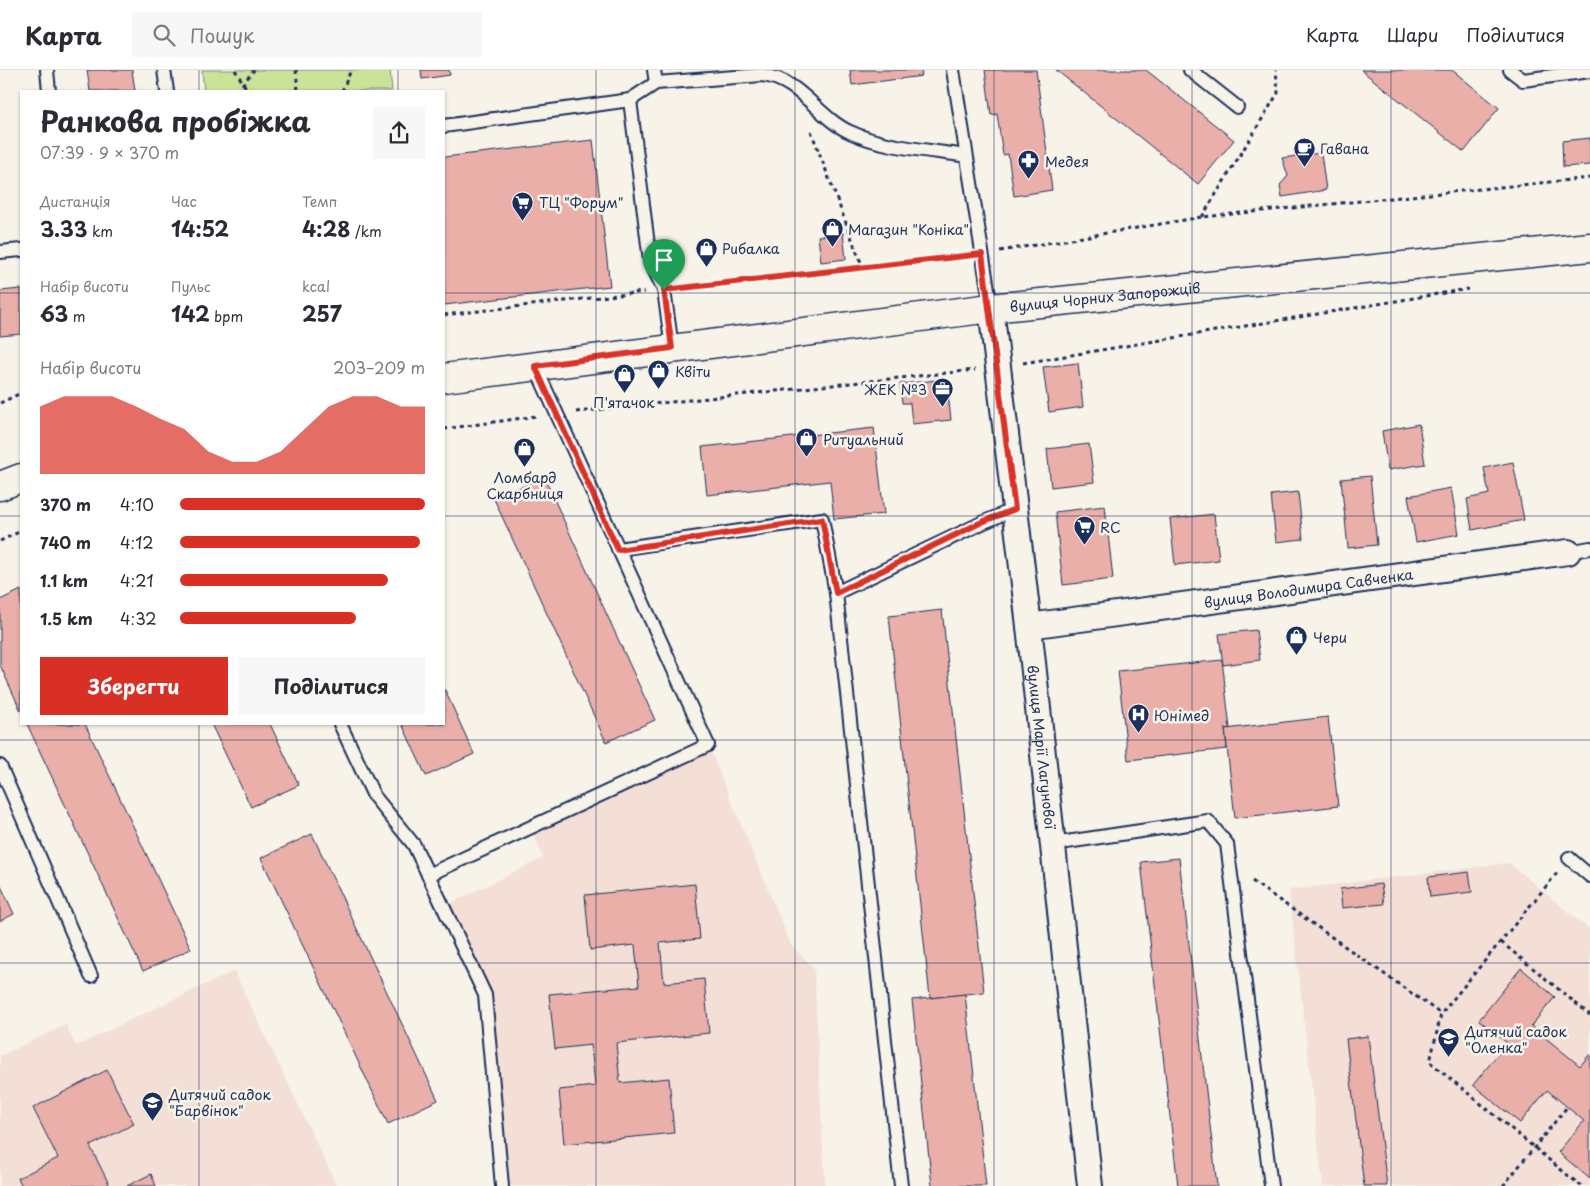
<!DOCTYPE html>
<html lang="uk">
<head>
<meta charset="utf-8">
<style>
	:root { --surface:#fff; --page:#f7f7f7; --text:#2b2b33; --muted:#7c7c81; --line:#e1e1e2; --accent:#d93025 }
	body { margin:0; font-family:"Playpen Sans",sans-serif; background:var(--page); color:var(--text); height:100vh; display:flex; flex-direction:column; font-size:19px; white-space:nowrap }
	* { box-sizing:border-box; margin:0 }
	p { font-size:16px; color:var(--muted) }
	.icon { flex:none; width:28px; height:28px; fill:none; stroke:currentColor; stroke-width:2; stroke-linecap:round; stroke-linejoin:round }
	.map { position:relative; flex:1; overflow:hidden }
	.sheet { position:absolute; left:20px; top:20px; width:425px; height:635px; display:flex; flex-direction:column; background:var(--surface); border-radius:0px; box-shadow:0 1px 4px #0004 }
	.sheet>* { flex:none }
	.pin { position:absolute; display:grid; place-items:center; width:42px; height:42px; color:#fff; margin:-51px -21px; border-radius:50% 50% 50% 0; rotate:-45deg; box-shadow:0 0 5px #0007 }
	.pin .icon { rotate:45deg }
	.round { display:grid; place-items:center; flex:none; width:52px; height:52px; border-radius:0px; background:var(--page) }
	.overview { display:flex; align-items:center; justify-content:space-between; height:85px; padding:0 20px }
	h1 { font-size:28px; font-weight:700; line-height:38px }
	.metrics { display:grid; grid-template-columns:repeat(3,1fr); gap:8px; height:85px; padding:5px 20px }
	.metrics div { display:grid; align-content:center }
	.metrics b { font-size:21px; font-weight:700 }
	.metrics small { font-size:14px; font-weight:400 }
	.metrics p { font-size:14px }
	.chart { height:140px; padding:10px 20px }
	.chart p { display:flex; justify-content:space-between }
	.chart svg { width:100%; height:90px; margin-top:5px; fill:var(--accent); opacity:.7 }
	.cta { display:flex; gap:10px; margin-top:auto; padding:10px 20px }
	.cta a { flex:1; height:58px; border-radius:0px; background:var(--accent); color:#fff; font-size:20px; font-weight:700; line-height:58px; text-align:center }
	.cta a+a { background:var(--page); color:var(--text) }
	ul { padding:0 20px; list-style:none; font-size:16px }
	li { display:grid; grid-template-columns:80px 60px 1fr; align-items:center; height:38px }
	li i { height:12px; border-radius:6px; background:var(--accent) }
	header { display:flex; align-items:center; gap:30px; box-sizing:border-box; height:70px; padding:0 25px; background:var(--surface); border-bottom:1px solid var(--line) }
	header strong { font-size:24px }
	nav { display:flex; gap:28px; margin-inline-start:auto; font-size:18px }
	.search { width:350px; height:45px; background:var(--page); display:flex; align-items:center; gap:12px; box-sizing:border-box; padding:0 18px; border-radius:0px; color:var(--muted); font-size:19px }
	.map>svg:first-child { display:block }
	.built { fill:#f3dfd5 }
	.green { fill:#cbe399; stroke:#73897c }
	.building { fill:#eaafa9; stroke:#1b2f5e }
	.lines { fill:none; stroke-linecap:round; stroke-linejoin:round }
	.service-casing { stroke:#1b2f5e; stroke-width:16 }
	.minor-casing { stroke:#1b2f5e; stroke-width:28 }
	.tertiary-casing { stroke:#1b2f5e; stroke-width:31 }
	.path { stroke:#1b2f5e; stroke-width:3; stroke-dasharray:4 4; stroke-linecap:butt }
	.service { stroke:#f7f3e8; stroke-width:12 }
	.minor { stroke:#f7f3e8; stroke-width:24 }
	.tertiary { stroke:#f7f3e8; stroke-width:28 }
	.route-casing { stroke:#fff; stroke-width:10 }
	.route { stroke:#d93025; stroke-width:6 }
	.grid { fill:none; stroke:#1b2f5e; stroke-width:1; stroke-opacity:0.55 }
	.labels { text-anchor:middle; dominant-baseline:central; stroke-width:5; stroke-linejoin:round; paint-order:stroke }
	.poi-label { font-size:14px; fill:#1b2f5e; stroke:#f7f3e8; text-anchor:start }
	.street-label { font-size:14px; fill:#1b2f5e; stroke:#f7f3e8 }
</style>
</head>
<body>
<header>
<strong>Карта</strong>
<div class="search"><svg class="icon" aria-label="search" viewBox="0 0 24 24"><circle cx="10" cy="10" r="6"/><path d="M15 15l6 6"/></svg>Пошук</div>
<nav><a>Карта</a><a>Шари</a><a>Поділитися</a></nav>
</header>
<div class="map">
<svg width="1590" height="1116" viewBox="0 0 1590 1116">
	<rect width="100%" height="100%" fill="#f7f3e8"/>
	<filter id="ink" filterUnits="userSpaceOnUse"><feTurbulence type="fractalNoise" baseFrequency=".02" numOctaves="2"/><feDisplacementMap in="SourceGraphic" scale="10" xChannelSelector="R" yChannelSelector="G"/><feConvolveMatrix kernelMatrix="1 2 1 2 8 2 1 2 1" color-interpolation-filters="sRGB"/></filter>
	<g filter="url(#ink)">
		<!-- built -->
		<g class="built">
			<polygon points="708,675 791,875 814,898 825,1116 502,1116 485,925 443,837 543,788 531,757"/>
			<polygon points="1509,793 1590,860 1590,1116 1323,1116 1289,820"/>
			<polygon points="234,901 337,1116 0,1116 0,986 66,955 76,976"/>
		</g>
		<!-- green -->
		<polygon class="green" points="202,0 390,0 392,21 204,21"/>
		<!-- building -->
		<g class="building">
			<polygon points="87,0 132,0 135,21 90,21"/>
			<polygon points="421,0 449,0 450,5 422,9"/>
			<polygon points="850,0 921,0 922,6 852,15"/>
			<polygon points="985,0 1036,0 1052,120 1014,126 1008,84 1003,85 997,44 991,45"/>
			<polygon points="1056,0 1146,0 1234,70 1198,114"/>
			<polygon points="1361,0 1452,0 1499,38 1464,82"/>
			<polygon points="1590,68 1590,95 1563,97 1562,71"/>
			<polygon points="593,70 610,216 444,235 444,87"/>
			<polygon points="1321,83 1326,120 1282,127 1280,115 1288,106 1282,88"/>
			<polygon points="843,163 846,189 821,192 818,166"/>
			<polygon points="21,219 21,264 0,266 0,221"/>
			<polygon points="1078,293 1083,337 1049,342 1043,297"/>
			<polygon points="937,310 938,325 948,323 951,350 912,354 910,333 902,333 900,314"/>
			<polygon points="1419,354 1425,394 1388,400 1382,361"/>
			<polygon points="874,358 884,444 834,449 830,411 707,425 702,377"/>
			<polygon points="1089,374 1094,412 1051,417 1047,379"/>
			<polygon points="1513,392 1524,450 1472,460 1467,429 1489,424 1484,398"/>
			<polygon points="1370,406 1377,475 1348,478 1341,409"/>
			<polygon points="544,407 655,650 606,672 494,429"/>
			<polygon points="1451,418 1459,464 1416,472 1408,426"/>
			<polygon points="1298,422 1303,469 1276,472 1271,425"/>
			<polygon points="1105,436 1113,509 1063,515 1055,442"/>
			<polygon points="1214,444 1219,490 1175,495 1170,449"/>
			<polygon points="21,520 21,641 0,595 0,530"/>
			<polygon points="942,540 984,922 930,928 889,546"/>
			<polygon points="1256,560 1260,590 1223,595 1219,564"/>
			<polygon points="1222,590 1230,659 1225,659 1227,679 1128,690 1118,601"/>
			<polygon points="444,618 474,684 426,706 402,654 444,654"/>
			<polygon points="1328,647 1338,736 1235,748 1225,659"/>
			<polygon points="27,654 85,654 191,879 143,901"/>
			<polygon points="211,654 270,654 299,715 251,737"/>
			<polygon points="312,764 438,1030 388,1054 261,788"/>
			<polygon points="1179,788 1217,1116 1178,1116 1141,792"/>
			<polygon points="1469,802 1472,822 1430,827 1428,807"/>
			<polygon points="0,814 14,844 0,851"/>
			<polygon points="695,814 700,869 660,873 664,913 704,909 709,963 616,973 620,1013 669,1008 674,1063 564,1074 559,1020 595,1016 591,975 555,979 549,924 639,916 635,875 590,880 585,825"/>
			<polygon points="1381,814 1384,834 1342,838 1340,819"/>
			<polygon points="1521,898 1555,927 1531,956 1580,996 1590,984 1590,1109 1558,1082 1584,1051 1547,1020 1520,1053 1473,1015 1507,973 1479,950"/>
			<polygon points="965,924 986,1116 932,1116 912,930"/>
			<polygon points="1368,966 1387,1116 1364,1116 1346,969"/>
			<polygon points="107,1000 134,1054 90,1076 110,1116 22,1116 18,1108 58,1088 33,1038"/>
			<polygon points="151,1104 156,1116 127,1116"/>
		</g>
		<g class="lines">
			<defs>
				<g id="service">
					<polyline points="47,0 49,21"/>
					<polyline points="164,0 167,21"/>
					<polyline points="654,0 656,13"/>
					<polyline points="953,0 991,238"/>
					<polyline points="1190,0 1237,37"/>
					<polyline points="1510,0 1523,10 1590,1"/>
					<polyline points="630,30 650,191 664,220 672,278"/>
					<path d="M444,56l186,-26 26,-17 106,-8c38,4 56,43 88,57 34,16 80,18 116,24"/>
					<polyline points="0,182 21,180"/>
					<polyline points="618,479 822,449 836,523 901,1116"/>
					<polyline points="1568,482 1590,478"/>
					<polyline points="836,523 982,453 1015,439"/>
					<polyline points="340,654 374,726 414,775 485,925 502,1116"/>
					<polyline points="0,696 91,906"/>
					<polyline points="1053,774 1208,751 1227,774 1271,1116"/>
					<polyline points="1569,788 1590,806"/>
					<polyline points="428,805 708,675 535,296"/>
				</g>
				<g id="minor">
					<path id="s1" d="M991,238l38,318 61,560"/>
					<path id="s2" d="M1029,556l539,-74"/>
				</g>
				<g id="tertiary">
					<path id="s3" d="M444,308l547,-70 599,-61"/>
					<polyline points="0,416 21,408"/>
				</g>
			</defs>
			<!-- service casing -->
			<use href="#service" class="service-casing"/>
			<!-- minor casing -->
			<use href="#minor" class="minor-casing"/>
			<!-- tertiary casing -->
			<use href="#tertiary" class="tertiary-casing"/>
			<!-- path -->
			<g class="path">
				<polyline points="235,0 248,21"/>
				<polyline points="296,0 298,21"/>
				<polyline points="237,21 254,0"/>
				<polyline points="342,21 351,0"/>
				<polyline points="811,61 863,198"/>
				<polyline points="1202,147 1278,23 1276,0"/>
				<polyline points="1000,181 1202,147 1590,108"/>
				<polyline points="683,218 965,186"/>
				<polyline points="444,245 644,222"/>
				<polyline points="1023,293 1468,219"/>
				<polyline points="0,333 21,323"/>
				<polyline points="576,342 975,300"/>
				<polyline points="444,359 537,346"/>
				<polyline points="0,471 21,461"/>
				<polyline points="1557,803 1441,944 1430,992 1581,1116"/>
				<polyline points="1252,811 1441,944"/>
				<polyline points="1501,872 1590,945"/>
				<polyline points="1503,1116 1567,1037"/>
			</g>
			<!-- service -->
			<use href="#service" class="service"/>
			<!-- minor -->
			<use href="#minor" class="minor"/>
			<!-- tertiary -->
			<use href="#tertiary" class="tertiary"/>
		</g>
	</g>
	<g class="lines" filter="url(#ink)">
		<defs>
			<polygon id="route" points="982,184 1015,439 982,452 836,523 822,449 618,480 535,296 672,278 664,220"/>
		</defs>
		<!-- route casing -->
		<use href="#route" class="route-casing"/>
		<!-- route -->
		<use href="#route" class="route"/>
	</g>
	<!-- grid -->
	<path class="grid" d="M199,0v21M398,0v21M596,0v1116M795,0v1116M994,0v1116M1192,0v1116M1391,0v1116M0,223h21M444,223h1146M0,446h21M444,446h1146M199,654v462M398,654v462M0,670h1590M0,893h1590"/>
	<!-- icons -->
	<defs>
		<symbol id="cafe-pin" viewBox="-11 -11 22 30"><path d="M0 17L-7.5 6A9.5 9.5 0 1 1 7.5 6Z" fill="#1b2f5e" stroke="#f7f3e8"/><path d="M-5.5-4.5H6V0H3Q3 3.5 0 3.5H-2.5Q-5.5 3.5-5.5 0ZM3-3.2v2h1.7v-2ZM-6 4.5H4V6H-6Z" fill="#fff"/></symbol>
		<symbol id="pharmacy-pin" viewBox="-11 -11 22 30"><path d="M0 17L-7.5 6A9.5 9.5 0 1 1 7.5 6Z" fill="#1b2f5e" stroke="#f7f3e8"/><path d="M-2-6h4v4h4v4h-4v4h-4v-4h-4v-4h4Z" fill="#fff"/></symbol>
		<symbol id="supermarket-pin" viewBox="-11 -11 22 30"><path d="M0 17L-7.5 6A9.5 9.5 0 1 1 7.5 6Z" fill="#1b2f5e" stroke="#f7f3e8"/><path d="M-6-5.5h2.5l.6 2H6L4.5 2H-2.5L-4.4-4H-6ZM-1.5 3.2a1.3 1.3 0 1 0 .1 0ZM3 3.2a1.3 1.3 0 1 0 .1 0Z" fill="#fff"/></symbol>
		<symbol id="shop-pin" viewBox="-11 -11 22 30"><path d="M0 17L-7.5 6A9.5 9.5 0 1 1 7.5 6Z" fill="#1b2f5e" stroke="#f7f3e8"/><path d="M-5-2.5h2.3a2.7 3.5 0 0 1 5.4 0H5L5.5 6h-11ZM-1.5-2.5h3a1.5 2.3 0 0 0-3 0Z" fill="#fff"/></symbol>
		<symbol id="office-pin" viewBox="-11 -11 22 30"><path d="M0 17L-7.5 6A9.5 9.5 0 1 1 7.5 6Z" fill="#1b2f5e" stroke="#f7f3e8"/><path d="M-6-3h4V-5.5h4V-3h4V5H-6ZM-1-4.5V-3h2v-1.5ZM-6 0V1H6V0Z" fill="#fff"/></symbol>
		<symbol id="hospital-pin" viewBox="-11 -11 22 30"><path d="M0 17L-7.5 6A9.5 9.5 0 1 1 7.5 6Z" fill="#1b2f5e" stroke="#f7f3e8"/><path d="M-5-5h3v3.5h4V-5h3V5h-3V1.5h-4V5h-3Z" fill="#fff"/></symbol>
		<symbol id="school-pin" viewBox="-11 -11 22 30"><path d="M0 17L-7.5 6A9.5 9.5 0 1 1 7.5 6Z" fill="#1b2f5e" stroke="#f7f3e8"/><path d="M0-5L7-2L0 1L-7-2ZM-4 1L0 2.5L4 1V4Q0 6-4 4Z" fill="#fff"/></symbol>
	</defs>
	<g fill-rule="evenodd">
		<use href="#cafe-pin" x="1292" y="66" width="25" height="34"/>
		<use href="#pharmacy-pin" x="1016" y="78" width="25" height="34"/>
		<use href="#supermarket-pin" x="510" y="120" width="25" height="34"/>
		<use href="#shop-pin" x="820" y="146" width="25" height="34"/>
		<use href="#shop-pin" x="694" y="166" width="25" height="34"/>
		<use href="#shop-pin" x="646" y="288" width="25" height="34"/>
		<use href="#shop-pin" x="612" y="292" width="25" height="34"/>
		<use href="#office-pin" x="930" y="306" width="25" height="34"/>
		<use href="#shop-pin" x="794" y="356" width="25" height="34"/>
		<use href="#shop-pin" x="512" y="366" width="25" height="34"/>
		<use href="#supermarket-pin" x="1072" y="444" width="25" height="34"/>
		<use href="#shop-pin" x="1284" y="554" width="25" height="34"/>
		<use href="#hospital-pin" x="1126" y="632" width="25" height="34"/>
		<use href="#school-pin" x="1436" y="956" width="25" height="34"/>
		<use href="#school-pin" x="140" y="1020" width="25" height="34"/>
	</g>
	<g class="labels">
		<!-- poi labels -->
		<g class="poi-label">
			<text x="1320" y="78">Гавана</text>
			<text x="1045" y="91">Медея</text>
			<text x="539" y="132">ТЦ "Форум"</text>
			<text x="848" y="159">Магазин "Коніка"</text>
			<text x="722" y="178">Рибалка</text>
			<text x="675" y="301">Квіти</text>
			<text x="927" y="319" text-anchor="end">ЖЕК №3</text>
			<text x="624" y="332" text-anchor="middle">П'ятачок</text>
			<text x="823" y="369">Ритуальний</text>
			<text x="525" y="407" text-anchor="middle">Ломбард<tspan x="525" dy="16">Скарбниця</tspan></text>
			<text x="1100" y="457">RC</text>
			<text x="1313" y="567">Чери</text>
			<text x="1154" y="645">Юнімед</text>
			<text x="1465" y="961">Дитячий садок<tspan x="1465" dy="16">"Оленка"</tspan></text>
			<text x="169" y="1024">Дитячий садок<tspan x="169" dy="16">"Барвінок"</tspan></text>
		</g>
		<!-- street labels -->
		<g class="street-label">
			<text stroke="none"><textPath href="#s3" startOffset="666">вулиця Чорних Запорожців</textPath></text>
			<text stroke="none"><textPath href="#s2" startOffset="282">вулиця Володимира Савченка</textPath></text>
			<text stroke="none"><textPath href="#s1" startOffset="442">вулиця Марії Лагунової</textPath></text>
		</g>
	</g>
</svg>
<div class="pin" style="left:664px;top:220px;background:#1e9e55"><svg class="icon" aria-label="arrive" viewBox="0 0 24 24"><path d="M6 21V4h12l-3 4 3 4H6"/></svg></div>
<section class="sheet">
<div class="overview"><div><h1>Ранкова пробіжка</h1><p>07:39 · 9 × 370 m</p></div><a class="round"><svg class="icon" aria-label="share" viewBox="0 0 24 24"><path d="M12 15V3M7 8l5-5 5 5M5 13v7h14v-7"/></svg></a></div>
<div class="metrics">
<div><p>Дистанція</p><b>3.33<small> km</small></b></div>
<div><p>Час</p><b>14:52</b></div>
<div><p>Темп</p><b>4:28<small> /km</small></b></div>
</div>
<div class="metrics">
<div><p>Набір висоти</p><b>63<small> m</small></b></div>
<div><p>Пульс</p><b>142<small> bpm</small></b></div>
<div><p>kcal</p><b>257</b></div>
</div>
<div class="chart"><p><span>Набір висоти</span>203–209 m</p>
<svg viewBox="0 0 160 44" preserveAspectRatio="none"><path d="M0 44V11L10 6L20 6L30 6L40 11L50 17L60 22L70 33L80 38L90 38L100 33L110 22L120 11L130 6L140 6L150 11L160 11V44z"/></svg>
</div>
<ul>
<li><b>370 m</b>4:10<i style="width:100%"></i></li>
<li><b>740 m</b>4:12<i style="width:98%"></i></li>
<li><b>1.1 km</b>4:21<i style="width:85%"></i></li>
<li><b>1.5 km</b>4:32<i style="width:72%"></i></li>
</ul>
<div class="cta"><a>Зберегти</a><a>Поділитися</a></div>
</section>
</div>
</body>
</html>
